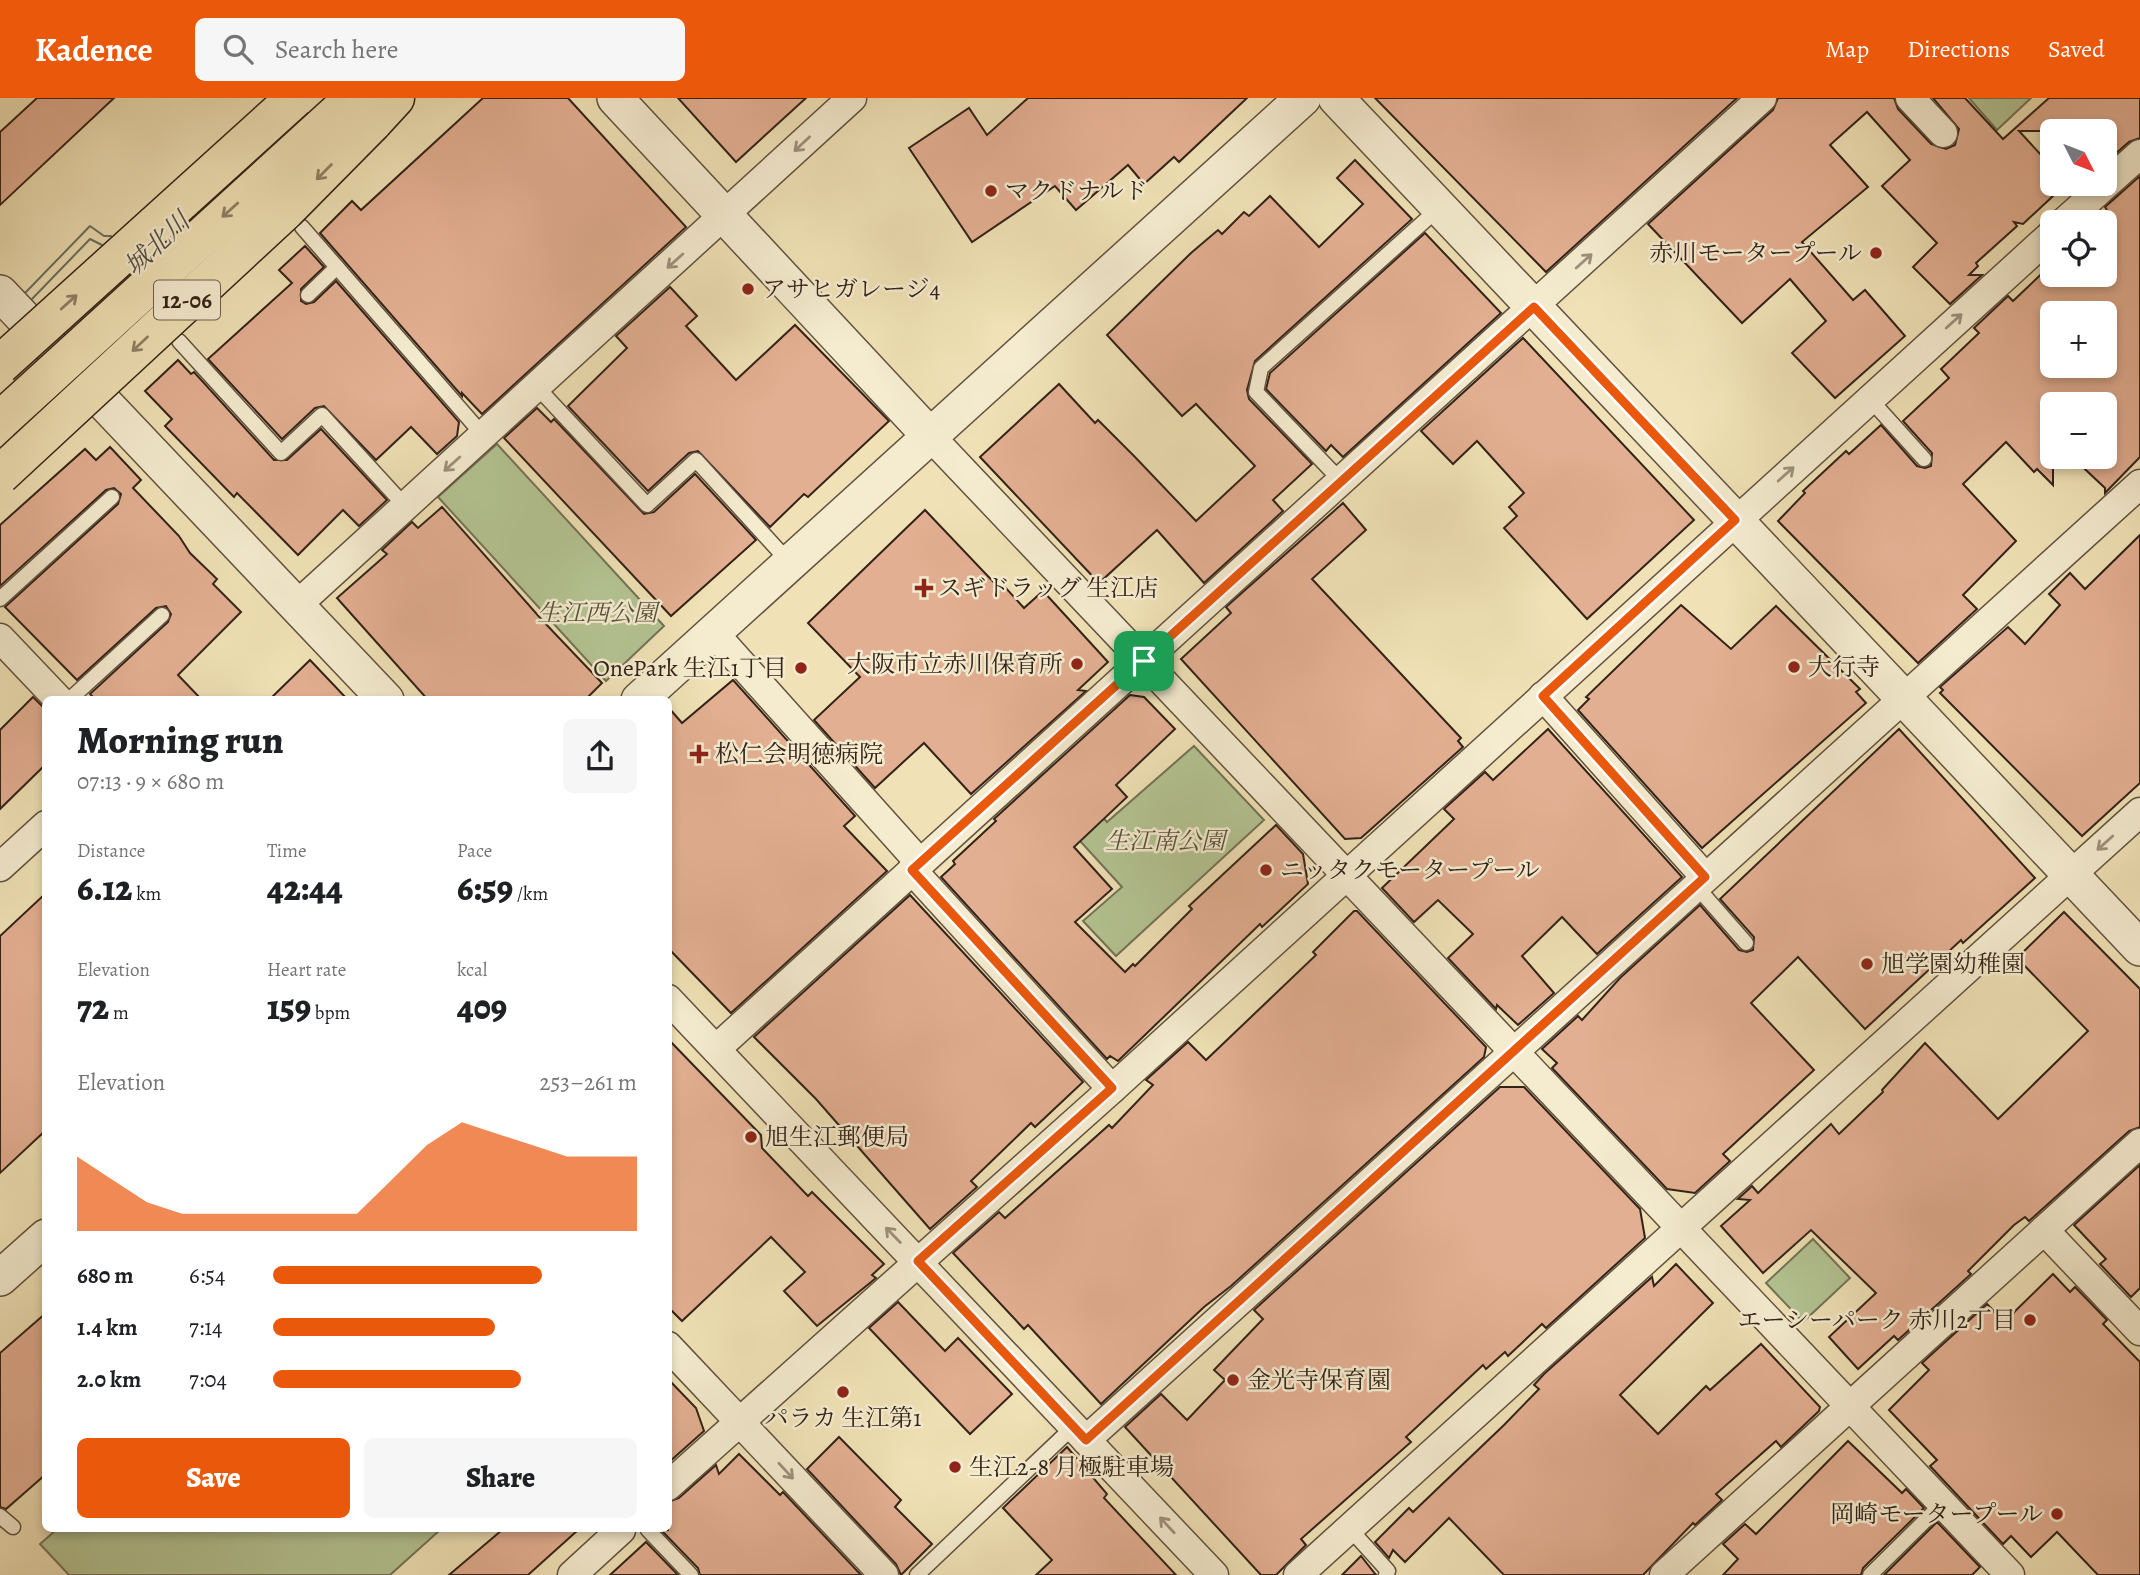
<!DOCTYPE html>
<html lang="en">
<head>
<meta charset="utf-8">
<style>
	:root { --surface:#fff; --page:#f6f6f6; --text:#202124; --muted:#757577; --accent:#ea580c }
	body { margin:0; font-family:Alegreya,"Noto Serif JP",serif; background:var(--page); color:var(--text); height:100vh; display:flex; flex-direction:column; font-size:26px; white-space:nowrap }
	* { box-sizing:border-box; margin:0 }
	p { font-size:23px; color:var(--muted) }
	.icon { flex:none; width:38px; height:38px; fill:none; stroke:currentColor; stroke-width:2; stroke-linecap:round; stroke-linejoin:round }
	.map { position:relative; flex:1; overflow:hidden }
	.details { position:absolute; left:42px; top:598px; width:630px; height:836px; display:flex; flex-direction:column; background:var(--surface); border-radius:10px; box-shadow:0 4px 10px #0003 }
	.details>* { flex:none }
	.needle { width:46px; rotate:132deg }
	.controls { position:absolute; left:2040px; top:21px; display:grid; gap:14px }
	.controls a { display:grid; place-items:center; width:77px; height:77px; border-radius:10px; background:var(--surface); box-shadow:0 4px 10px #0003; font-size:35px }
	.pin { position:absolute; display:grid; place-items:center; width:60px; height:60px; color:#fff; margin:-30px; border-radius:14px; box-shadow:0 4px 10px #0006 }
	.round { display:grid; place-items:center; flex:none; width:74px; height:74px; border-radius:10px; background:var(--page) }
	.headline { display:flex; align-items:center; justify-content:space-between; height:119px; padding:0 35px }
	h1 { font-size:38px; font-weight:800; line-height:52px }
	.figures { display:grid; grid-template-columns:repeat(3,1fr); gap:10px; height:119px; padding:7px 35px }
	.figures div { display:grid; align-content:center }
	.figures b { font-size:35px; font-weight:800 }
	.figures small { font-size:19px; font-weight:400 }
	.figures p { font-size:19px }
	.chart { height:196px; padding:14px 35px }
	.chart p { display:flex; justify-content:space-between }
	.chart svg { width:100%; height:126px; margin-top:7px; fill:var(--accent); opacity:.7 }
	.cta { display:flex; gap:14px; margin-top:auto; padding:14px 35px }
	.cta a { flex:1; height:80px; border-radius:10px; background:var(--accent); color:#fff; font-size:28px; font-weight:800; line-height:80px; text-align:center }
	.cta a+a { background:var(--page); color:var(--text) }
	ul { padding:0 35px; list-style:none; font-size:23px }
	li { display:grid; grid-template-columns:112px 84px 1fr; align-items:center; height:52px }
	li i { height:18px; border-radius:9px; background:var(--accent) }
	header { display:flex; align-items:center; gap:42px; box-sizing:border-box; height:98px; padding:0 35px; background:var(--accent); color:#fff }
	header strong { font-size:33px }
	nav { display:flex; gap:38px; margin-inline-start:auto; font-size:24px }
	.search { width:490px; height:63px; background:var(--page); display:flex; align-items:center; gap:18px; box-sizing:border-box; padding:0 24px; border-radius:10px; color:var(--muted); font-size:26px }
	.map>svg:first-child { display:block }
	.green { fill:#b4c493; stroke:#737356; stroke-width:2 }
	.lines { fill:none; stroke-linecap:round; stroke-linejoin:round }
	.shore { stroke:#667062; stroke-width:2 }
	.building { fill:#e3af92; stroke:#322218; stroke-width:2; fill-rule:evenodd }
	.service-casing { stroke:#625240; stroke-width:17 }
	.minor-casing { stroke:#625240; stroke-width:31 }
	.tertiary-casing { stroke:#625240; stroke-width:38 }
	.motorway-casing { stroke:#322218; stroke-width:41 }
	.service { stroke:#f5ecd0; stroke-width:14 }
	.minor { stroke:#f5ecd0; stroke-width:28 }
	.tertiary { stroke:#f5ecd0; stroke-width:35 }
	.motorway { stroke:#f0e2b6; stroke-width:38 }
	.motorway-bridge-casing { stroke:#322218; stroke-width:41; stroke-linecap:butt }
	.motorway-bridge { stroke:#f0e2b6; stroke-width:38 }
	.oneway { stroke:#9d917d }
	.oneway2 { stroke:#918267 }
	.route-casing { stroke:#fff; stroke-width:14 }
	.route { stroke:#ea580c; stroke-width:9 }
	.poi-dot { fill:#8f2418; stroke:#f5ecd0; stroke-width:2.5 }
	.labels { text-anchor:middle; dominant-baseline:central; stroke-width:5; stroke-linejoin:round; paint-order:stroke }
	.shield { fill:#f5ecd0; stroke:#6c5f4f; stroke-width:2 }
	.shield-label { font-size:23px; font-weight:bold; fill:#322218 }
	.poi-label { font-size:24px; fill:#322218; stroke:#f5ecd0; text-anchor:start }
	.park-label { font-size:24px; font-style:italic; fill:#59533d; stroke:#f5ecd0 }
	.water-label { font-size:26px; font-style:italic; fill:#515144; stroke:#f5ecd0 }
</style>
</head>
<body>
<header>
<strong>Kadence</strong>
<div class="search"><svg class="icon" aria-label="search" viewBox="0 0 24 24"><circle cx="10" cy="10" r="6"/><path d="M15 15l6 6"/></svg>Search here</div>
<nav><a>Map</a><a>Directions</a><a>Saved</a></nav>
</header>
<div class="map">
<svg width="2140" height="1477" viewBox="0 0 2140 1477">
	<rect width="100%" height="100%" fill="#f0e2b6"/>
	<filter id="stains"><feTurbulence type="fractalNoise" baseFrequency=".00286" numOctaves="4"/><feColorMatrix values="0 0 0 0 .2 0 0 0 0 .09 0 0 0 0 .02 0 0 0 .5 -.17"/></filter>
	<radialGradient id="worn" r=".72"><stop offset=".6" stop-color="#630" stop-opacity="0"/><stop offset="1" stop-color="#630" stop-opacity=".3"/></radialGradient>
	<!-- green -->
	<g class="green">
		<polygon points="1969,0 2031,0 1997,32"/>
		<polygon points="497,346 664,528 606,583 438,399"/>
		<polygon points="1194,648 1264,722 1116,858 1083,823 1122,789 1030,688 1054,667 1107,724"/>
		<polygon points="1813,1141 1850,1180 1803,1224 1766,1185"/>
		<polygon points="56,1432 440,1432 390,1477 69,1477 40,1446"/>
	</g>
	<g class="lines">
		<!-- shore -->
		<g class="shore">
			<polyline points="26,194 90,128 104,138 111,138"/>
			<polyline points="32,201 90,141 102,147"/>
		</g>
	</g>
	<!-- building -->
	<g class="building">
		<polygon points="37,0 114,0 0,107 0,34"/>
		<polygon points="483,0 568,0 686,129 482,316 462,295 462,298 320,135 352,103 361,112"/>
		<polygon points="678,0 806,0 736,64"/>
		<polygon points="1028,0 1247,0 1179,64 1174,59 1144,86 1128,67 1076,112 1055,88 972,144 909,50 969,10 987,37"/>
		<polygon points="1375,0 1737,0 1546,174"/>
		<polygon points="1778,0 1894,0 1898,11 1931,46 1946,51 1955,47 1959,31 1933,0 1965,0 2003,41 2049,0 2140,0 2140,40 2129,44 2105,65 2105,33 2019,33 2053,70 2053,98 2023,126 2014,124 2017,128 1976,165 1978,168 1969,177 1982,177 1950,206 1913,169 1937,145 1882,88 1910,62 1867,14 1830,47 1868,89 1802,144 1853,202 1865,192 1905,238 1835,300 1792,255 1826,223 1790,181 1742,225 1648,126 1773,12"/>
		<polygon points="1355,62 1412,121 1255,263 1247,292 1249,301 1312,366 1273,402 1283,413 1204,485 1157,432 1099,485 980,359 1059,286 1095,325 1098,322 1135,359 1196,423 1255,368 1196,306 1182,318 1107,237 1191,155 1218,132 1222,136 1244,114 1249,118 1270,98 1319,149 1363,106 1337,80"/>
		<path d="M2140,78v281l-35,36v-5l-33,-31h33v-53h-52v81l-16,-16 -3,3 -28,-30 -43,42 53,57 -53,54 14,14 -59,54 -140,-142 27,-28 -2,-2 43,-40 3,3 32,-29 36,41 8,2 6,-2 1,-13 -29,-32 46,-43 -8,-9 38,-36 -5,-5 34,-32 5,5 39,-37 1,11h52v-56l5,-4 -5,-8zM2053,215h52v53h-52z"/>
		<polygon points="1425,135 1501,215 1343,359 1331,347 1326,353 1266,291 1270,275"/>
		<polygon points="305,148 324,169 301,191 301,203 306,206 314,204 336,183 459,324 457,338 437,356 411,329 376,362 324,308 315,310 282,341 208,261 292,185 279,172"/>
		<polygon points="670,189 697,218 686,228 736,282 795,227 889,323 808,399 804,396 770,429 698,353 689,355 648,393 568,308 627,250 616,238"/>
		<polygon points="1523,240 1694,422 1587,521 1504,430 1517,418 1509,409 1524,395 1477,343 1453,366 1421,333"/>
		<polygon points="178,262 191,276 194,274 274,362 287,362 321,331 387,402 359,428 343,412 298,457 237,395 234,399 165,328 172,321 145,293"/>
		<polygon points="537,310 551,324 554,321 644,416 654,414 695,376 756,442 671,518 504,340"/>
		<polygon points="110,349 141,382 133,390 179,438 190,455 217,481 213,486 241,514 178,577 202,602 96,602 90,596 168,524 171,516 166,508 156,510 77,582 5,509 118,406 121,396 114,390 106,392 0,488 0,427 85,351 96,362"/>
		<polygon points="1343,405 1366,432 1312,481 1461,640 1458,643 1463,649 1361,740 1345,741 1181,561 1231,515 1226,509"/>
		<polygon points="442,409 542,522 602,585 585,602 428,602 337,500 387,456 382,452 412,424 418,430"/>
		<polygon points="925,412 1001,492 1005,489 1024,510 1043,493 1108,564 1078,592 1086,593 971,696 924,645 875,690 814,622 860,579 808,525"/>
		<polygon points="2140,437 2140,685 2082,738 1940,595 1943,592 1940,589 2008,529 2025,546 2060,507 2049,496 2070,475 2085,491"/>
		<polygon points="1681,507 1731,551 1776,508 1860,591 1856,594 1866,605 1702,750 1578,612 1589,601 1586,599"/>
		<polygon points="310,562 348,602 269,602"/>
		<polygon points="733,582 855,718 844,728 887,773 731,915 668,850 668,609 682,625"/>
		<polygon points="1130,597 1144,599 1175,631 1116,687 1127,699 1074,749 1112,791 1075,824 1125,874 1133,866 1135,868 1192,811 1189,808 1276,727 1303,756 1308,786 1262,829 1260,826 1118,963 1110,958 1107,961 941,779 955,766 953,763 996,723 994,721"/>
		<polygon points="33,599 46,612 46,666 0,711 0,632"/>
		<polygon points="1548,631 1682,779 1597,856 1562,819 1522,858 1554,895 1518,927 1497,907 1496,911 1448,860 1473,836 1438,802 1414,824 1382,790 1454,721 1444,711 1485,674 1493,682"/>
		<polygon points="1899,631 2035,780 1963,845 1961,842 1865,931 1798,859 1751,905 1814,972 1723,1056 1730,1063 1695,1095 1667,1091 1552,970 1557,965 1542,951 1578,918 1582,922 1620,880 1700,807 1739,852 1747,854 1753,852 1754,839 1720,801"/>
		<polygon points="46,795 46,1032 0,1075 0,838"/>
		<polygon points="910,797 1083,984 1035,1029 1031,1025 971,1083 977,1089 930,1131 816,1001 754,939"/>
		<polygon points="1354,813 1357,813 1486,949 1484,959 1231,1188 1204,1209 1101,1306 1028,1227 1024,1231 953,1155 999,1114 1005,1120 1109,1027 1112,1030 1153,987 1146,982 1188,944 1206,962 1316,857 1313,854"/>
		<polygon points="2064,814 2140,891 2140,1029 2129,1033 2029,1123 2025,1119 2014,1127 1968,1173 1971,1176 1898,1242 1894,1238 1858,1271 1829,1239 1876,1195 1811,1132 1763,1175 1721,1128 1750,1102 1738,1101 1752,1088 1758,1095 1831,1026 1839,1036 1883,994 1882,992 1925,945 1998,1021 2088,933 2017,860"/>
		<polygon points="668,941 761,1037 762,1050 808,1098 812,1094 884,1166 872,1177 876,1180 817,1228 784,1193 805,1174 771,1139 682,1223 668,1209"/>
		<polygon points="1500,989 1524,989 1640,1111 1645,1140 1546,1230 1542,1226 1508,1258 1505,1254 1486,1271 1483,1267 1406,1339 1411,1344 1301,1441 1306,1447 1276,1477 1261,1477 1125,1329 1161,1296 1187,1322 1225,1282 1214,1272 1263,1221 1254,1212"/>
		<polygon points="2140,1067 2140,1190 2131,1199 2100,1166 2106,1161 2074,1127"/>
		<polygon points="1676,1166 1713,1205 1620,1297 1658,1336 1706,1288 1710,1292 1761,1246 1820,1309 1819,1313 1781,1349 1776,1343 1716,1396 1722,1402 1695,1427 1693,1425 1643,1477 1504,1477 1449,1420 1405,1464 1393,1452 1389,1460 1375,1444 1409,1410 1413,1414 1504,1327 1539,1291 1534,1287 1544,1276 1652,1179 1654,1188"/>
		<polygon points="2053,1176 2070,1194 2075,1189 2107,1222 2103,1226 2140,1264 2140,1477 2098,1477 2057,1434 2031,1459 2011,1438 2003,1446 1930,1368 1937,1362 1889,1312 1929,1272 1922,1265 1987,1206 2004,1224"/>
		<polygon points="898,1204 945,1253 958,1240 1012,1296 970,1336 869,1230"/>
		<polygon points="46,1215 46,1376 6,1411 0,1409 0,1255"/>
		<polygon points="668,1281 696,1310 704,1333 668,1365"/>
		<polygon points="839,1339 901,1402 895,1409 932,1446 901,1477 896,1466 807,1371"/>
		<polygon points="1848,1343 1902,1395 1906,1391 1924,1410 1863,1470 1861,1477 1723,1477 1738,1461 1723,1446 1745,1426 1756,1436 1761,1431"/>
		<polygon points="1067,1349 1107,1396 1104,1400 1176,1477 1036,1477 1052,1462 1003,1410"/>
		<polygon points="739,1356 780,1397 783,1394 861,1477 700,1477 698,1470 661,1432 668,1432 668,1404 679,1400 716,1367 719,1376"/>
		<polygon points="1937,1424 1980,1469 1972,1477 1884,1477"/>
		<polygon points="502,1432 578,1432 528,1477 449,1477"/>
		<polygon points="646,1444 678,1477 610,1477"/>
		<polygon points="1361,1458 1376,1477 1342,1477"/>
	</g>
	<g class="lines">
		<defs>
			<g id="service">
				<polyline points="302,129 483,337"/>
				<polyline points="308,197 337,169"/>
				<polyline points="179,243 281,355 322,317 405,408"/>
				<polyline points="537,289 647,407 696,362 789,464"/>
				<polyline points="1869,300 1924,361"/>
				<polyline points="1343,385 1256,294 1261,270 1439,110"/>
				<polyline points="0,501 112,399"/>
				<polyline points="69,602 162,517"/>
				<polyline points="1696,788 1746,845"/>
				<polyline points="0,1418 13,1429"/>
				<polyline points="1350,1431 1388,1473 1386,1477"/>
				<polyline points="648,1432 691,1477"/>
				<polyline points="917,1477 1073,1329"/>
				<polyline points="1870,1477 1942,1406"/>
			</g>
			<g id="minor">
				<polyline points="1910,0 1943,35"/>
				<polyline points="2064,124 2140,56"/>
				<polyline points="930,338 2010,1477"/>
				<polyline points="296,508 852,0"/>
				<polyline points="713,534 920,765"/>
				<polyline points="0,540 59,602"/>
				<polyline points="1543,598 1705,779"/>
				<polyline points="0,769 46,727"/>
				<polyline points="912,772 1112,991"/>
				<polyline points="668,901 1214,1477"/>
				<polyline points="716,951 1762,0"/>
				<polyline points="2044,1132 2140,1233"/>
				<polyline points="668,1248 884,1477"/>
				<polyline points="1086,1342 2140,386"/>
				<polyline points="668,1388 1112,991 2053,135"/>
				<polyline points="572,1477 621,1432"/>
				<polyline points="1298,1477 2140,714"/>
				<polyline points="1664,1477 2140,1045"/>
			</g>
			<g id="tertiary">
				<polyline points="615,0 930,338"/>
				<polyline points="1336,0 2140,850"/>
				<polyline points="0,195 386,602"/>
				<polyline points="639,602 1303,0"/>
				<polyline points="0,1180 46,1139"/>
			</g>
			<polyline id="motorway" points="372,25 395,0"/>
		</defs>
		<!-- service casing -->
		<use href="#service" class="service-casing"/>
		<!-- minor casing -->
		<use href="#minor" class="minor-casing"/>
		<!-- tertiary casing -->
		<use href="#tertiary" class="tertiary-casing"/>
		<!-- motorway casing -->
		<use href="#motorway" class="motorway-casing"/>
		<!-- service -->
		<use href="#service" class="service"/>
		<!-- minor -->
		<use href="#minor" class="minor"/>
		<!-- tertiary -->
		<use href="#tertiary" class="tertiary"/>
		<!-- motorway -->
		<use href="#motorway" class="motorway"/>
		<defs>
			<g id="motorway-bridge">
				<polyline points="0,267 295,0"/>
				<polyline points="0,323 354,0"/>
				<polyline points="0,377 286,112 372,25"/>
			</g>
		</defs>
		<!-- motorway-bridge casing -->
		<use href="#motorway-bridge" class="motorway-bridge-casing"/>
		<!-- motorway-bridge -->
		<use href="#motorway-bridge" class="motorway-bridge"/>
	</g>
	<!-- one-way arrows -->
	<defs><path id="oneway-shaft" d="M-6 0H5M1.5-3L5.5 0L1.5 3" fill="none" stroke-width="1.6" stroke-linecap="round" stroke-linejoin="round" transform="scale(1.75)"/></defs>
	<g class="oneway">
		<use href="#oneway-shaft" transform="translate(802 46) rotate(137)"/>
		<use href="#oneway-shaft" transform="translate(675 163) rotate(138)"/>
		<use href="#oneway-shaft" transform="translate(1584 163) rotate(-42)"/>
		<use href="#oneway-shaft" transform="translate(1954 223) rotate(-42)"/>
		<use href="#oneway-shaft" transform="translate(452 366) rotate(138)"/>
		<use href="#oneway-shaft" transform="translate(1786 376) rotate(-42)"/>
		<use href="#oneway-shaft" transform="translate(2105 745) rotate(138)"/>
		<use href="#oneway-shaft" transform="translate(893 1137) rotate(-134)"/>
		<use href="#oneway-shaft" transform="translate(786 1373) rotate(47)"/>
		<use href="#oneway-shaft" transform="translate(1167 1427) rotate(-133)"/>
	</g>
	<g class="oneway2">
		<use href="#oneway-shaft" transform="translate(324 74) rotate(135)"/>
		<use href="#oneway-shaft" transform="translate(230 112) rotate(138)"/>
		<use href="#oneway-shaft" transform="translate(69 204) rotate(-42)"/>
		<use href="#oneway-shaft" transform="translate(140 246) rotate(137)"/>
	</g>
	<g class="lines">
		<defs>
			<polygon id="route" points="1534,209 1735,422 1543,598 1705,779 1086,1342 918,1163 1112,990 912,772"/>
		</defs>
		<!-- route casing -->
		<use href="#route" class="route-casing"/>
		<!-- route -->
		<use href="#route" class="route"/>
	</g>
	<!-- markers -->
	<g class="poi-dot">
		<circle cx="991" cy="93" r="7"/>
		<circle cx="1876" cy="155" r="7"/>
		<circle cx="748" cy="191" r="7"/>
		<path d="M920.5 479.5h7v7h7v7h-7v7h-7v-7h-7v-7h7z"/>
		<circle cx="1077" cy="566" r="7"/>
		<circle cx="1794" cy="569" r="7"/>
		<circle cx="801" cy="570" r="7"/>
		<path d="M695.5 645.5h7v7h7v7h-7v7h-7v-7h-7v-7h7z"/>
		<circle cx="1266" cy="772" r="7"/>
		<circle cx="1867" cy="866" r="7"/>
		<circle cx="751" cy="1039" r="7"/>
		<circle cx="2030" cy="1222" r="7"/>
		<circle cx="1233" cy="1282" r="7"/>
		<circle cx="843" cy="1294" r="7"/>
		<circle cx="955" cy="1369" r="7"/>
		<circle cx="2057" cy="1416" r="7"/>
	</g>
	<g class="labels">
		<!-- shield labels -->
		<rect class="shield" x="154" y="182.5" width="66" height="39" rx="5"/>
		<g class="shield-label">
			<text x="187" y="202">12-06</text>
		</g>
		<!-- poi labels -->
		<g class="poi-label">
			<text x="1005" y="93">マクドナルド</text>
			<text x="1862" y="155" text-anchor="end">赤川モータープール</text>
			<text x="762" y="191">アサヒガレージ4</text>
			<text x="938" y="490">スギドラッグ 生江店</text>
			<text x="1063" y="566" text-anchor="end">大阪市立赤川保育所</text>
			<text x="1808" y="569">大行寺</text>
			<text x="787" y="570" text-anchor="end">OnePark 生江1丁目</text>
			<text x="715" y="656">松仁会明徳病院</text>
			<text x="1280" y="772">ニッタクモータープール</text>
			<text x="1881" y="866">旭学園幼稚園</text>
			<text x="765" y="1039">旭生江郵便局</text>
			<text x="2016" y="1222" text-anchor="end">エーシーパーク 赤川2丁目</text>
			<text x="1247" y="1282">金光寺保育園</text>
			<text x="843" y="1320" text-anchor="middle">パラカ 生江第1</text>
			<text x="969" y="1369">生江2-8 月極駐車場</text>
			<text x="2043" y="1416" text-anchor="end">岡崎モータープール</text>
		</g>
		<!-- park labels -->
		<g class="park-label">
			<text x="597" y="515">生江西公園</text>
			<text x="1165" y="743">生江南公園</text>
		</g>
		<!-- water labels -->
		<g class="water-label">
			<text transform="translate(157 146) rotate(-43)">城北川</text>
		</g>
	</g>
	<rect width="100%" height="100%" filter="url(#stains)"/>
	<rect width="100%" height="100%" fill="url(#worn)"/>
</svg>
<div class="controls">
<a><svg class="needle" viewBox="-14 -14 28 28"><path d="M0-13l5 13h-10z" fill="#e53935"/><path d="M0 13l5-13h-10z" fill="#757577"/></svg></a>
<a><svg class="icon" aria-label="locate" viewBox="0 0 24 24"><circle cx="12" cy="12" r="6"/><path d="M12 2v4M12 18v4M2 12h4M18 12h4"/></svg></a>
<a>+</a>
<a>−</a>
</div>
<div class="pin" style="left:1144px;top:563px;background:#1e9e55"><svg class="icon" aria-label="arrive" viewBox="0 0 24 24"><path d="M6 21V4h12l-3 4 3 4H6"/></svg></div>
<section class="details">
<div class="headline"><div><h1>Morning run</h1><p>07:13 · 9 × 680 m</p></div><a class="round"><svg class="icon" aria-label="share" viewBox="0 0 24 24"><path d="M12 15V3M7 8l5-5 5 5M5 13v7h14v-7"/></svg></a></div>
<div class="figures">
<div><p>Distance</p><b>6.12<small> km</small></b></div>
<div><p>Time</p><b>42:44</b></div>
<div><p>Pace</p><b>6:59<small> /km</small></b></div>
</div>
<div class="figures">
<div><p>Elevation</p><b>72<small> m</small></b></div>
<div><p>Heart rate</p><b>159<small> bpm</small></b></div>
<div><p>kcal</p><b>409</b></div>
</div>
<div class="chart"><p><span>Elevation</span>253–261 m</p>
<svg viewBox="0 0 160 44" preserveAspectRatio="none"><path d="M0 44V18L10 26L20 34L30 38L40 38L50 38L60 38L70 38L80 38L90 26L100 14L110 6L120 10L130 14L140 18L150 18L160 18V44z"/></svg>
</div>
<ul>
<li><b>680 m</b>6:54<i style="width:74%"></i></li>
<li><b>1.4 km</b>7:14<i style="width:61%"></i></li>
<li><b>2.0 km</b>7:04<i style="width:68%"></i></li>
</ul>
<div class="cta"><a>Save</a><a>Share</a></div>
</section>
</div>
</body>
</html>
